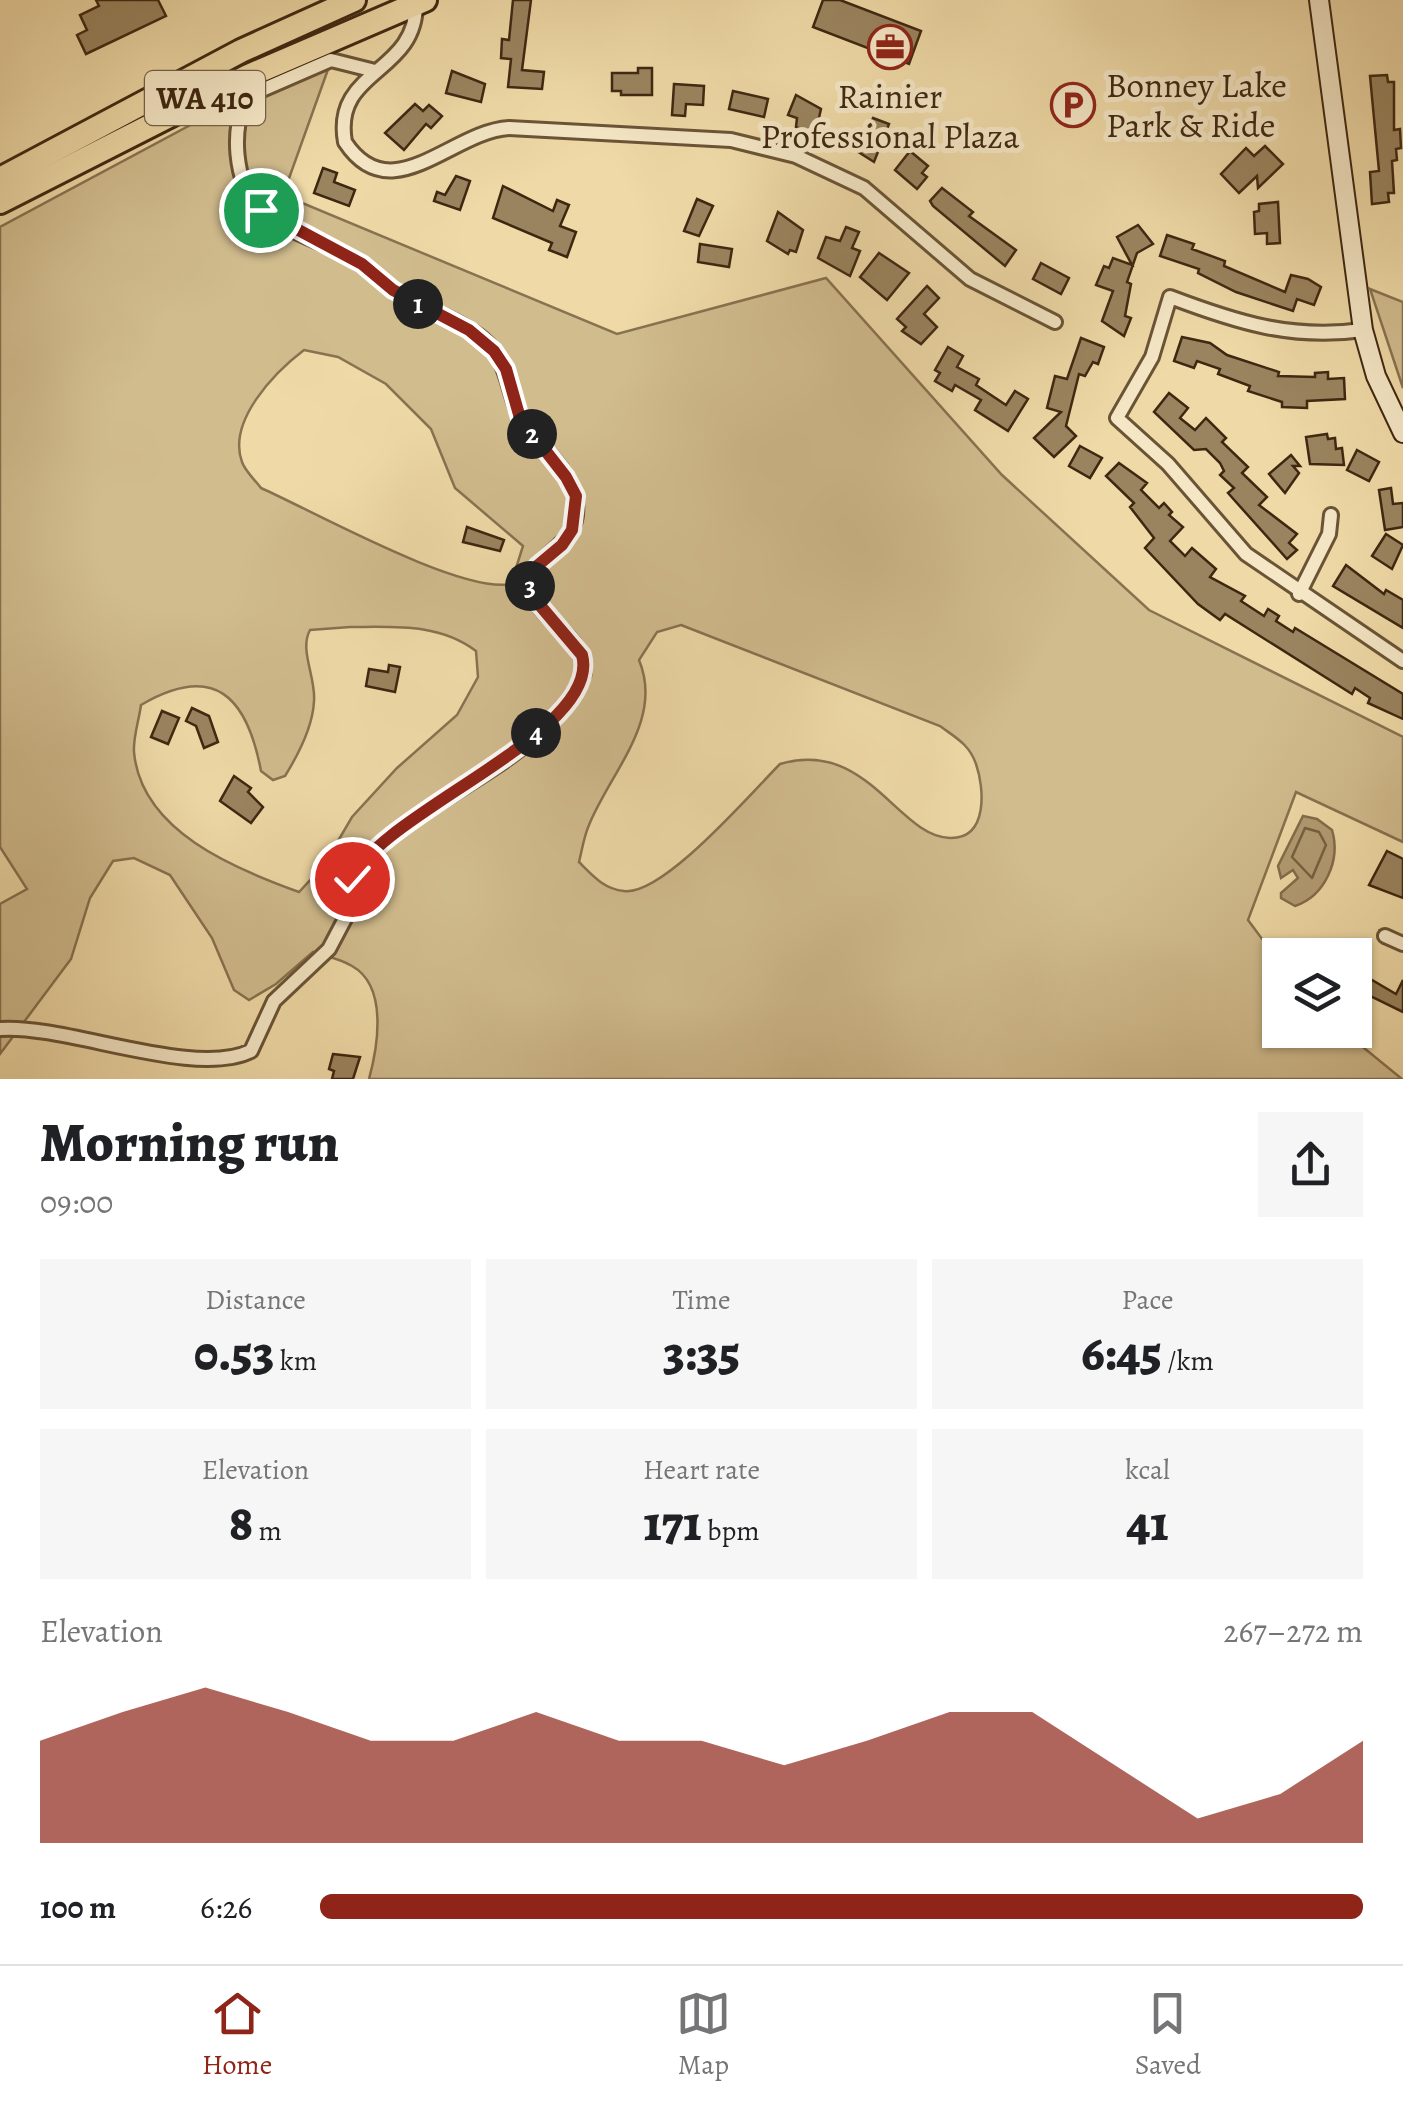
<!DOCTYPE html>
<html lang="en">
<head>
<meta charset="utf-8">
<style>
	:root { --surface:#fff; --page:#f6f6f6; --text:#202124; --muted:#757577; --line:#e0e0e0; --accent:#8f2418 }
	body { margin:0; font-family:Alegreya,serif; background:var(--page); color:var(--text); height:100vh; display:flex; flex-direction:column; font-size:38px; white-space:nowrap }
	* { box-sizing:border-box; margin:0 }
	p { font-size:32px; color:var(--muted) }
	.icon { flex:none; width:55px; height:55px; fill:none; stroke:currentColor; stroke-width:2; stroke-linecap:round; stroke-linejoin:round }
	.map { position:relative; height:1079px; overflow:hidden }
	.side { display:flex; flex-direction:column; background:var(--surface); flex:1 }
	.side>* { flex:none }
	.tools { position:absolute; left:1262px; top:938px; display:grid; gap:20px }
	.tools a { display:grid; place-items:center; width:110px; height:110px; border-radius:0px; background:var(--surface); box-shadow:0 2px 8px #0004; font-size:50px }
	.pin { position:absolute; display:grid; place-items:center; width:85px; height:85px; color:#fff; margin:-42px; border:5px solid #fff; border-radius:50%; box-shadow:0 2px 10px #0007 }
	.km { position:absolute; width:50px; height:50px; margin:-25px; border-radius:50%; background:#222; color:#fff; font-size:28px; line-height:50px; text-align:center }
	.round { display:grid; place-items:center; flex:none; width:105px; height:105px; border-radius:0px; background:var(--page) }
	.overview { display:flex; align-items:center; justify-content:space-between; height:170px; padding:0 40px }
	h1 { font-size:55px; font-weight:800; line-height:75px }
	.figures { display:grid; grid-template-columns:repeat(3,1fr); gap:15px; height:170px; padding:10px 40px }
	.figures div { display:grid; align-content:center; border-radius:0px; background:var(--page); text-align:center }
	.figures b { font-size:50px; font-weight:800 }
	.figures small { font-size:28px; font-weight:400 }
	.figures p { font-size:28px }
	.chart { height:280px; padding:20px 40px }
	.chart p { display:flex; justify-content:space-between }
	.chart svg { width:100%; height:180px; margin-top:10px; fill:var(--accent); opacity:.7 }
	ul { padding:0 40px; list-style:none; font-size:32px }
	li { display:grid; grid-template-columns:160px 120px 1fr; align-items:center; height:75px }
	li i { height:25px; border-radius:12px; background:var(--accent) }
	.dock { display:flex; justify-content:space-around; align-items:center; height:140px; border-top:2px solid var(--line); background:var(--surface); font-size:28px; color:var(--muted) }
	.dock a { display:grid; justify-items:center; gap:5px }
	.dock .on { color:var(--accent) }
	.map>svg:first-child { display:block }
	.green { fill:#d1bc8e; stroke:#887250; stroke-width:2.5; fill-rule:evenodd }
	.water { fill:#b39d74; stroke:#846e4c; stroke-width:2.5 }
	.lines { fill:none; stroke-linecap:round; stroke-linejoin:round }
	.shore { stroke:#786242; stroke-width:2.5 }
	.building { fill:#9a845f; stroke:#3e2711; stroke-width:2.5 }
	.street-casing { stroke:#6a5436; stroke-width:18 }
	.secondary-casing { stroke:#3e2711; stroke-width:22 }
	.highway-casing { stroke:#3e2711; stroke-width:28 }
	.street { stroke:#f5e7c6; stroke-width:12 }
	.secondary { stroke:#f5e7c6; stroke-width:18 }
	.highway { stroke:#efdaa7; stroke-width:22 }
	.route-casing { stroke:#fff; stroke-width:20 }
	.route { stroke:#8f2418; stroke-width:12 }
	.labels { text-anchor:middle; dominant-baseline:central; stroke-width:10; stroke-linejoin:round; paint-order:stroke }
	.shield { fill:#f5e7c6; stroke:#756147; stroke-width:2.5 }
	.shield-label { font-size:32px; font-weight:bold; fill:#3e2711 }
	.poi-label { font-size:35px; fill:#3e2711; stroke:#f5e7c6; text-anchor:start }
</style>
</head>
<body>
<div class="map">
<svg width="1403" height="1079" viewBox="0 0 1403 1079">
	<rect width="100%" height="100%" fill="#efdaa7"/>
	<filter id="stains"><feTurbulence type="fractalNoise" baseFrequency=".002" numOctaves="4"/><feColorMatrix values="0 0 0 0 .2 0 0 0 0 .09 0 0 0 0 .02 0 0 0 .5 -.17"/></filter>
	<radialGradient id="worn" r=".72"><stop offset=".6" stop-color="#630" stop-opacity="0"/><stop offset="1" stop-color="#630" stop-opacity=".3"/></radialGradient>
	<!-- green -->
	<g class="green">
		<path d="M336,47l-53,148 334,139 209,-56 176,197 147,135 254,127v105l-107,-50 -48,128 32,43v67h62l60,49h-1033c9,-33 19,-93 -17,-113 -11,-7 -26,-10 -39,-14l-37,32 -27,16 -15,-10 -22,-52 -42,-63 -36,-17 -21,3 -23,37 -19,61 -71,95v-150l27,-15 -27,-42v-620zM304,350l34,7 48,27 45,45 24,59 68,58 -12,38c-50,10 -198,-73 -250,-96 -6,-8 -16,-17 -19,-26 -15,-41 33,-90 62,-112zM681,625l259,101c16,12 29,18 36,38 8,23 13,75 -26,74 -52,-1 -83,-100 -170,-74 -29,29 -117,132 -156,127 -20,-2 -31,-15 -45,-29 3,-12 5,-26 10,-37 22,-54 75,-105 50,-165l18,-28zM350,627c45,0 89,-4 126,24l2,26 -21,38 -60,53 -45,49 -28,48 -25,27c-64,-23 -158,-61 -165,-140 -1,-15 5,-32 7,-47 74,-43 106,-8 120,66l12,9 12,-4c13,-21 28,-50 29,-75 2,-24 -15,-51 -4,-71z"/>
		<polygon points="1370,289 1403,302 1403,388"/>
	</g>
	<!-- water -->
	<path class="water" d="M1303,816l14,3 15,11c9,30 -7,66 -37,76l-14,-8v-5l17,-15 -5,-8 -12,8 -3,-12z"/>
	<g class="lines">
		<!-- shore -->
		<polygon class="shore" points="1305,828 1319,832 1326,845 1312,878 1292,857"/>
	</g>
	<!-- building -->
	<g class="building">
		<polygon points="96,0 158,0 166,16 86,54 77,35 87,30 80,15 99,6"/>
		<polygon points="513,0 531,0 522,70 544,72 542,89 508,87 511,59 501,58 502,39 509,40"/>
		<polygon points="823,0 840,0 921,31 909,64 813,27"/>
		<polygon points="638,68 652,68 652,95 621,95 621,91 612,91 612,73 638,73"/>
		<polygon points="452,71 485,84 481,102 446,93"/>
		<polygon points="1387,75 1388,82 1394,82 1394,130 1400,129 1401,148 1396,149 1397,160 1392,161 1394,193 1388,193 1389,202 1372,204 1370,172 1379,171 1370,76"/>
		<polygon points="674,84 704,86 703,105 686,104 685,116 672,115"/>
		<polygon points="733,91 768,99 764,117 729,109"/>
		<polygon points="796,95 821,109 815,135 796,127 797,118 788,115"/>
		<polygon points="415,104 423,111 429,105 442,116 431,128 426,124 404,150 385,133"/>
		<polygon points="873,118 889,124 874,162 852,148 858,133 866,136"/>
		<polygon points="1265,146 1283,164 1258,188 1257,176 1239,193 1221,174 1246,148 1254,156"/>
		<polygon points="910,151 928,166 922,173 927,177 917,189 895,170"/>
		<polygon points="323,168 337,173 334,182 355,190 349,206 314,193"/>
		<polygon points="456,176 470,181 460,210 434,201 437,192 445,195"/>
		<polygon points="503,186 553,211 557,200 569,205 560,226 576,232 567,257 549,250 552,243 493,218"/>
		<polygon points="942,188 973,212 969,216 1016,250 1005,266 933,206 930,201"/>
		<polygon points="697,199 713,206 699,236 684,231"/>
		<polygon points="1278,202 1280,243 1267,244 1267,233 1255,234 1254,212 1259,211 1259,204"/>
		<polygon points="778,212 803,230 796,252 790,250 788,254 767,241"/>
		<polygon points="1138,225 1153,244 1137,253 1127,282 1131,284 1125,316 1131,318 1124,336 1102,321 1113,291 1096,285 1104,266 1109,268 1113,258 1132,265 1117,237"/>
		<polygon points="846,227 859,232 852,248 860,251 850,276 818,258 826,237 840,241"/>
		<polygon points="1167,235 1194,244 1192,249 1225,261 1224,266 1285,292 1291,275 1308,279 1321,287 1314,305 1297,299 1293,311 1236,292 1198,273 1199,269 1160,256"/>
		<polygon points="700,244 732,249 729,267 698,262"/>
		<polygon points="879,253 909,273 887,300 860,277"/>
		<polygon points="1041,263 1069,278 1061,294 1033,279"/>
		<polygon points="927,286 939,298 924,314 937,327 921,344 902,331 906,327 897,319"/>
		<polygon points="1182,337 1210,343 1227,355 1279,372 1278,376 1315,377 1315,373 1328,372 1328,379 1344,378 1345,399 1307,401 1307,408 1282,407 1282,402 1248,391 1250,386 1218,374 1220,369 1197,361 1194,368 1174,361"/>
		<polygon points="1081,338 1104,347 1098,364 1093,362 1085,376 1079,374 1066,426 1076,436 1054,457 1034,438 1061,412 1047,408 1055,376 1067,379"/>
		<polygon points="948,347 963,356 957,367 979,379 976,385 1006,405 1015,391 1028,399 1008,431 975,410 981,400 955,385 952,391 935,381 940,373 935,370"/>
		<polygon points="1169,393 1188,408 1180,418 1195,430 1206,418 1226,438 1222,442 1248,467 1242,473 1267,497 1259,505 1297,534 1289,543 1297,550 1287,559 1228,493 1234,488 1220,475 1224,471 1220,463 1206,449 1194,450 1154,412"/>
		<polygon points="1327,434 1328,439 1335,438 1336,449 1342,448 1344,465 1310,464 1306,437"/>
		<polygon points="1080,446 1102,458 1090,478 1069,466"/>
		<polygon points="1357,450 1379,462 1369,481 1347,470"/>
		<polygon points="1291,455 1300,466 1293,466 1299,473 1285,493 1269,474"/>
		<polygon points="1119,463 1147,483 1141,490 1159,508 1164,503 1172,512 1169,515 1183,527 1170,541 1185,556 1192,548 1216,569 1210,577 1245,596 1241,601 1264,616 1268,609 1279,616 1276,621 1293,632 1295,628 1403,694 1403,719 1368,703 1370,698 1355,688 1352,694 1225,614 1220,620 1198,604 1145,548 1154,538 1130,507 1134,503 1106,476"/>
		<polygon points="1391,488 1393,504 1403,503 1403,527 1385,530 1379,490"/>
		<polygon points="467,527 504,540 500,551 463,542"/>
		<polygon points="1386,534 1403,545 1392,569 1372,556"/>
		<polygon points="1346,565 1384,594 1386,590 1403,600 1403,628 1333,586"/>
		<polygon points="389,665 400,667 395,692 366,686 369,669 388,672"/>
		<polygon points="192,708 209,716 218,742 204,748 196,726 186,721"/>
		<polygon points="162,711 179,718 168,744 151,737"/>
		<polygon points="234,776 251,788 248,792 263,807 251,823 220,801"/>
		<polygon points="1387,851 1403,859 1403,898 1369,885"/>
		<polygon points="1355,970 1396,994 1403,980 1403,1012 1370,996 1355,1026"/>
		<polygon points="333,1054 360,1057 353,1079 332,1079 334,1071 329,1069"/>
	</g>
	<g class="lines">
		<defs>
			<g id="street">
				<path d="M416,4c0,71 -84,65 -71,138 46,70 107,-11 164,-14l222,12 65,16 68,32 106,91 85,43"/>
				<path d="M1363,330c-72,10 -127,-8 -193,-33l-18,60 -35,61 51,46 78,90 157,107"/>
				<polyline points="1299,594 1329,534 1331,515"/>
				<polyline points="1385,936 1403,944"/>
				<path d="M0,1029c65,-5 194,50 251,22l23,-50 55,-52 19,-36 4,-34 10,-18c62,-65 187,-102 222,-188 1,-39 -48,-52 -54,-88 4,-35 51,-37 46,-82 -2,-28 -33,-54 -49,-76 -21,-27 -15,-63 -43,-87 -25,-21 -60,-31 -87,-48 -18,-10 -30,-26 -49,-36 -27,-15 -65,-25 -88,-46 -26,-25 -30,-85 -12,-114l83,-36 44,11"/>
			</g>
			<polyline id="secondary" points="1319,0 1363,330 1376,376 1403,433"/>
			<g id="highway">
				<polyline points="0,179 241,51 354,0"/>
				<polyline points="0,202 248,76 425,0"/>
			</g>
		</defs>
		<!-- street casing -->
		<use href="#street" class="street-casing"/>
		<!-- secondary casing -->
		<use href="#secondary" class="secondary-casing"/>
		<!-- highway casing -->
		<use href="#highway" class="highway-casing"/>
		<!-- street -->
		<use href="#street" class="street"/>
		<!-- secondary -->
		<use href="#secondary" class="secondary"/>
		<!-- highway -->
		<use href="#highway" class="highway"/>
	</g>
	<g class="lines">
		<defs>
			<path id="route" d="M261,210l101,54 31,26 76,40 25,21 12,18 14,49 46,59 10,19 -4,34 -10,15 -25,21 -7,19 8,18 44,52c21,77 -202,158 -230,224"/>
		</defs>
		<!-- route casing -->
		<use href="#route" class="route-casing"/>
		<!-- route -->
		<use href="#route" class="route"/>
	</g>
	<!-- icons -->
	<defs>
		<symbol id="office-ring" viewBox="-11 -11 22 22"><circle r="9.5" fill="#f5e7c6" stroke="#8f2418" stroke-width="1.5"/><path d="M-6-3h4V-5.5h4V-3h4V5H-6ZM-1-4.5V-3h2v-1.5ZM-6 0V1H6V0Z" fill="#8f2418"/></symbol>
		<symbol id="parking-ring" viewBox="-11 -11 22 22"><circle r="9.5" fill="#f5e7c6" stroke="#8f2418" stroke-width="1.5"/><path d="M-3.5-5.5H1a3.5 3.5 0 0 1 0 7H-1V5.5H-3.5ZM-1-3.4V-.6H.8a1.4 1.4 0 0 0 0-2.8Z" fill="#8f2418"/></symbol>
	</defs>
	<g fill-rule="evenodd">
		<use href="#office-ring" x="865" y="22" width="50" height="50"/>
		<use href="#parking-ring" x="1048" y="80" width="50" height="50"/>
	</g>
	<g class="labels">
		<!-- shield labels -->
		<rect class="shield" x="145" y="71" width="120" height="54" rx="8"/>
		<g class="shield-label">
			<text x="205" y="98">WA 410</text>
		</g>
		<!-- poi labels -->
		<g class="poi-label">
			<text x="1106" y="85">Bonney Lake<tspan x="1106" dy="40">Park &amp; Ride</tspan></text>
			<text x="890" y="96" text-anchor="middle">Rainier<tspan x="890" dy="40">Professional Plaza</tspan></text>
		</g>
	</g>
	<rect width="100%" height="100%" filter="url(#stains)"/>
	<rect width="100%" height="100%" fill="url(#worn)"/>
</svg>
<div class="tools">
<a><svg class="icon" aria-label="layers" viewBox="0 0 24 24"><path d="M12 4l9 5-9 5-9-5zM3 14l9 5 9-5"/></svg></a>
</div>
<div class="pin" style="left:261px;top:210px;background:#1e9e55"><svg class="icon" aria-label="arrive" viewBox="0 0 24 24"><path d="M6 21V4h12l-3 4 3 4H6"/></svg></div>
<div class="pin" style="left:352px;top:879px;background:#d93025"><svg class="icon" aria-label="check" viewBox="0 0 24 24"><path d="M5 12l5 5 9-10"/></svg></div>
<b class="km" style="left:418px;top:304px">1</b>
<b class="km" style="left:532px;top:434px">2</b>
<b class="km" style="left:530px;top:586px">3</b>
<b class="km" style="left:536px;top:733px">4</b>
</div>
<section class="side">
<div class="overview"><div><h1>Morning run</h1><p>09:00</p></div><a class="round"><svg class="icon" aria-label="share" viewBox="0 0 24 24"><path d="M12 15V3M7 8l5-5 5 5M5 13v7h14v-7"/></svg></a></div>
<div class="figures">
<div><p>Distance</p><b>0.53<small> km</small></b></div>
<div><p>Time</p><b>3:35</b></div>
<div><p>Pace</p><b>6:45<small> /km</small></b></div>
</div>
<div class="figures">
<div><p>Elevation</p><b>8<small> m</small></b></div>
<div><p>Heart rate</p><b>171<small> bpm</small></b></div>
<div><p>kcal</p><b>41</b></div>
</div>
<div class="chart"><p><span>Elevation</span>267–272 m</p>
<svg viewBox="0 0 160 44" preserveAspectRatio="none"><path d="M0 44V19L10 12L20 6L30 12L40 19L50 19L60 12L70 19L80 19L90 25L100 19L110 12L120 12L130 25L140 38L150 32L160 19V44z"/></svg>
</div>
<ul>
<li><b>100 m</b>6:26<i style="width:100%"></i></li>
</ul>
</section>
<nav class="dock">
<a class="on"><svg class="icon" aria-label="home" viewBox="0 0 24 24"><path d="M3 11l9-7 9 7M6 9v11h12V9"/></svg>Home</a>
<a><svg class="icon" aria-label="map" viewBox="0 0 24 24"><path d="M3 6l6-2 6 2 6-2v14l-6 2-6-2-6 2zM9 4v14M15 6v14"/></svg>Map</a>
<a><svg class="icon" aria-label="saved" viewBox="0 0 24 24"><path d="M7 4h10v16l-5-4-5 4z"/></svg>Saved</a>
</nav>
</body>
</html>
